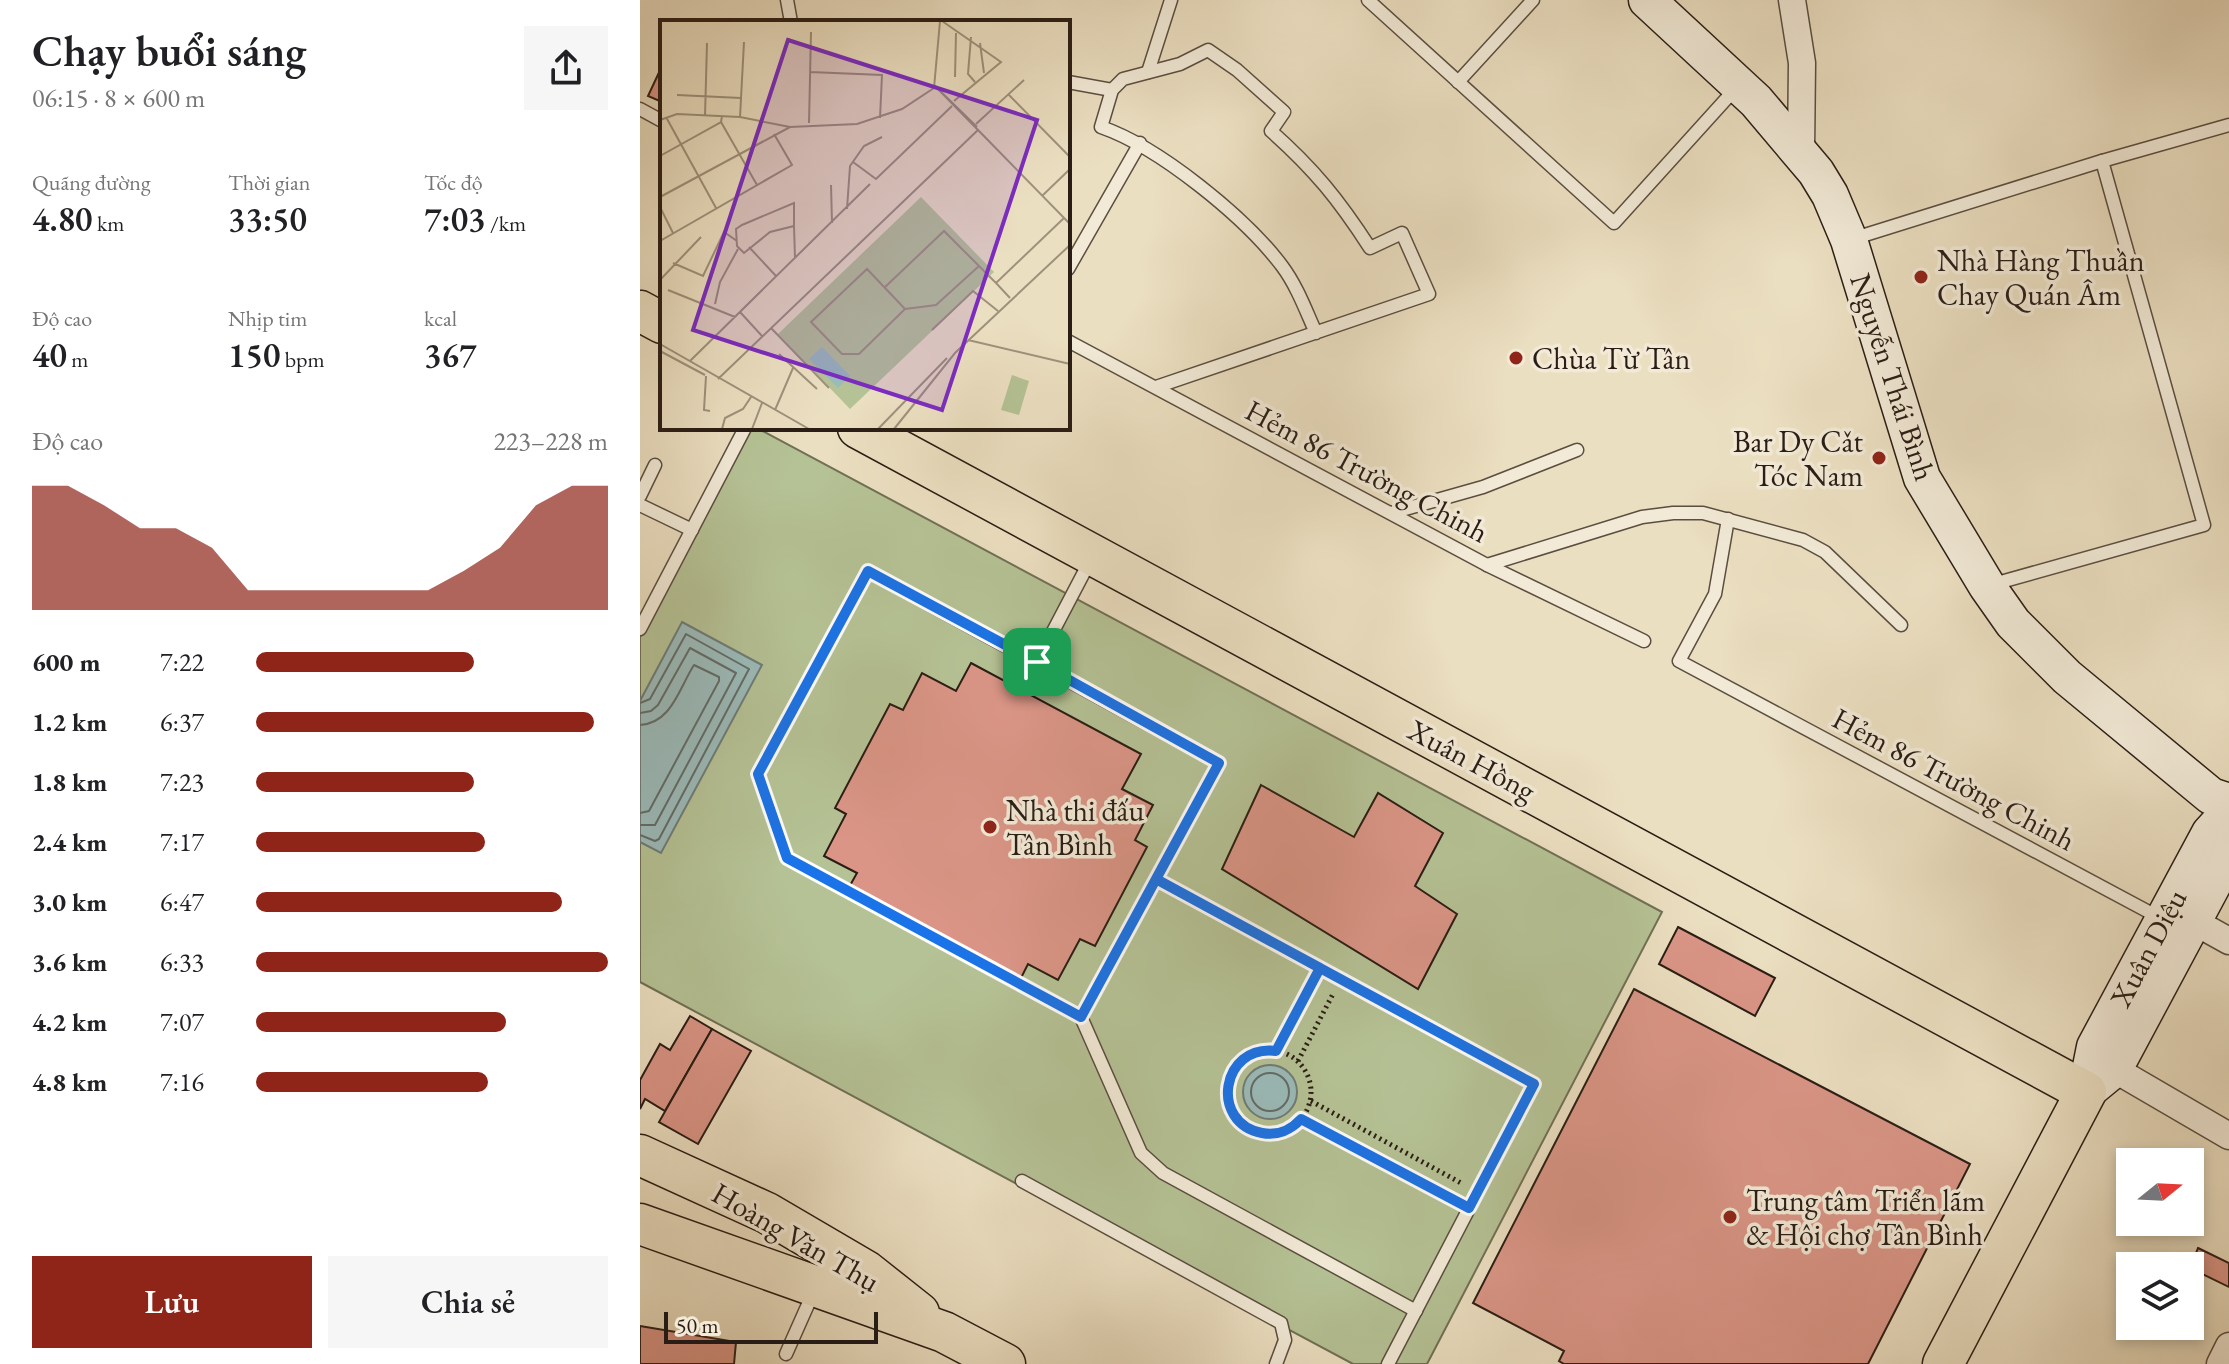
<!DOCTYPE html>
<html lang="vi">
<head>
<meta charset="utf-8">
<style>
	:root { --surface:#fff; --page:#f6f6f6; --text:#202124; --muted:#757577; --accent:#8f2418 }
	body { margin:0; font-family:"EB Garamond",serif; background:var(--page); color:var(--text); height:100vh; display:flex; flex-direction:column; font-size:30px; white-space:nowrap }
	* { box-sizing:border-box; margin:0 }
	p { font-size:26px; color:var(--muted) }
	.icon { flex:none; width:44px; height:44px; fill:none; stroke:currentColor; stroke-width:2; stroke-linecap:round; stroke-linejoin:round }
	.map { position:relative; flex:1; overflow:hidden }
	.drawer { display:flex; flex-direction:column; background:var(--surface); width:640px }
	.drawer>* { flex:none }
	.needle { width:52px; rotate:72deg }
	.controls { position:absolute; left:1476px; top:1148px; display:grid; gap:16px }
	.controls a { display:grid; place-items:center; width:88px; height:88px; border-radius:0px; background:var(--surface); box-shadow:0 4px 12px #0003; font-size:40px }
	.scale { position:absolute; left:24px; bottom:20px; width:214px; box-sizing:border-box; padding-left:8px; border:4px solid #2a1d15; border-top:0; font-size:22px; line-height:28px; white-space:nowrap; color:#2a1d15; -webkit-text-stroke:6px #f2ead7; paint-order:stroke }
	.pin { position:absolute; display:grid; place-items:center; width:68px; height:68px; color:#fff; margin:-34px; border-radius:16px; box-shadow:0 4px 12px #0006 }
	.round { display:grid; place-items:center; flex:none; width:84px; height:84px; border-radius:0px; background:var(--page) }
	.overview { display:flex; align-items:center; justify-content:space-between; height:136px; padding:0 32px }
	h1 { font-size:44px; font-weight:600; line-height:60px }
	.stats { display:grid; grid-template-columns:repeat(3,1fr); gap:12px; height:136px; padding:8px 32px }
	.stats div { display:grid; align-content:center }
	.stats b { font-size:34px; font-weight:600 }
	.stats small { font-size:22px; font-weight:400 }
	.stats p { font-size:22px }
	.chart { height:224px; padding:16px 32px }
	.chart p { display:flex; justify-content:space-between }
	.chart svg { width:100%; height:144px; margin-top:8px; fill:var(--accent); opacity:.7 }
	.action { display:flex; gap:16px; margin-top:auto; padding:16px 32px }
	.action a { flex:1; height:92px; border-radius:0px; background:var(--accent); color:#fff; font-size:32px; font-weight:600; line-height:92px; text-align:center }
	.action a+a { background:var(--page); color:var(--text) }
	ul { padding:0 32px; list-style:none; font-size:26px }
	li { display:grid; grid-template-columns:128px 96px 1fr; align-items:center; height:60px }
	li i { height:20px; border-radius:10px; background:var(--accent) }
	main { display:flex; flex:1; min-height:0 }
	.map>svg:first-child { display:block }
	.green { fill:#b5c295; stroke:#707055; stroke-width:2 }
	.water { fill:#9bbbba; stroke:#6e7c78; stroke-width:2 }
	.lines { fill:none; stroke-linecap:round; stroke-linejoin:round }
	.shore { stroke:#626c68; stroke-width:2 }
	.building { fill:#da9586; stroke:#2a1d15; stroke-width:2 }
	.lane-casing { stroke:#5a4e40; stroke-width:15 }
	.street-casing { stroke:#5a4e40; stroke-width:29 }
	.secondary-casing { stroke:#2a1d15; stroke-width:39 }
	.primary-casing { stroke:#2a1d15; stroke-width:43 }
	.path { stroke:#2a1d15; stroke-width:5; stroke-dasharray:2 4; stroke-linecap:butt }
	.lane { stroke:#f2ead7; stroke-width:12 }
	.street { stroke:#f2ead7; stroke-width:26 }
	.secondary { stroke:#f2ead7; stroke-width:36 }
	.primary { stroke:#ebdfc1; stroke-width:40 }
	.route-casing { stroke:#fff; stroke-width:16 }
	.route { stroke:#1a73e8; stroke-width:10 }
	.poi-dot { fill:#8f2418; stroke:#f2ead7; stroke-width:3 }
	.labels { text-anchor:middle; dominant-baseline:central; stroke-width:7; stroke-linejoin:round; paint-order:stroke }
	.poi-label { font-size:30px; fill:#2a1d15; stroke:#f2ead7; text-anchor:start }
	.street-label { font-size:30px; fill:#2a1d15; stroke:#f2ead7 }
	.inset-road { fill:none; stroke:#9e917c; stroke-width:2 }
	.view { fill:#7b2cbf; fill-opacity:0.15; stroke:#7b2cbf; stroke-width:4 }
	.inset-edge { fill:none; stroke:#2a1d15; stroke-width:4 }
</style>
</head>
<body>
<main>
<section class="drawer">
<div class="overview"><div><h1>Chạy buổi sáng</h1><p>06:15 · 8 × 600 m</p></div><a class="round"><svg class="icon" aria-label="share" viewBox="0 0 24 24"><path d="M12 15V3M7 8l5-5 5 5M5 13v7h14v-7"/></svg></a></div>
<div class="stats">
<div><p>Quãng đường</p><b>4.80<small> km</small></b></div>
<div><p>Thời gian</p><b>33:50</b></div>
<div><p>Tốc độ</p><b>7:03<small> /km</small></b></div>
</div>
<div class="stats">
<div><p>Độ cao</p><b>40<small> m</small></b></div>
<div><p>Nhịp tim</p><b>150<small> bpm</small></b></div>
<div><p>kcal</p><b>367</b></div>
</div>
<div class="chart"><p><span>Độ cao</span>223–228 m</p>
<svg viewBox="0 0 160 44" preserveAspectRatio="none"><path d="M0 44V6L10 6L20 12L30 19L40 19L50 25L60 38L70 38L80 38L90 38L100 38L110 38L120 32L130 25L140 12L150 6L160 6V44z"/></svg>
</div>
<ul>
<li><b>600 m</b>7:22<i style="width:62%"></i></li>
<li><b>1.2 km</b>6:37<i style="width:96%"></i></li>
<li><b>1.8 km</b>7:23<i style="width:62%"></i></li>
<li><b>2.4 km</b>7:17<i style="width:65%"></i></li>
<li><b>3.0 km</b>6:47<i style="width:87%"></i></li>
<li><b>3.6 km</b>6:33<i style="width:100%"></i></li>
<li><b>4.2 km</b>7:07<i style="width:71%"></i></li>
<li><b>4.8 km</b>7:16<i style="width:66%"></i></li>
</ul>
<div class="action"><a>Lưu</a><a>Chia sẻ</a></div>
</section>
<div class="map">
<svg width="1589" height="1364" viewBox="0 0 1589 1364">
	<rect width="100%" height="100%" fill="#ebdfc1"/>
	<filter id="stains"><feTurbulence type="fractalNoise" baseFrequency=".0025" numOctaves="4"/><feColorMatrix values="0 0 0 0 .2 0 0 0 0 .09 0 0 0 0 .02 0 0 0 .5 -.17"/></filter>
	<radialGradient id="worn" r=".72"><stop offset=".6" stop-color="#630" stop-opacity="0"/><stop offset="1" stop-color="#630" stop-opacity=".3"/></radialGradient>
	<!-- green -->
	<polygon class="green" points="110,428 117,428 1022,912 787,1364 713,1364 0,982 0,637"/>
	<!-- water -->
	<g class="water">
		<polygon points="42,622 122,665 21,853 0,842 0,701"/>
		<circle cx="630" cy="1092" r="27"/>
	</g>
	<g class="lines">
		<!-- shore -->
		<g class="shore">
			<polyline points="0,703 10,699 46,634 109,669 19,839 15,841 0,835"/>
			<polyline points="0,713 11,711 18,705 50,648 96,673 15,825 0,825"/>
			<path d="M0,725c32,-2 39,-37 54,-60l25,12v4l-70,130 -9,2"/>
			<circle cx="630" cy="1092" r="19"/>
		</g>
	</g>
	<!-- building -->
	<g class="building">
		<polygon points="22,66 22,102 8,96"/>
		<polygon points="331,663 501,754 482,789 513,805 495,840 507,847 455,946 440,939 418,980 388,964 379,982 208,889 217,873 184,856 206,814 195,808 250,704 263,710 282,673 316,691"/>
		<polygon points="621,785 714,837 738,793 803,833 775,886 817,914 778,989 582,869"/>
		<polygon points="1038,927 1135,978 1115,1016 1019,964"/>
		<polygon points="994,989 1330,1164 1228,1364 924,1364 919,1361 924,1351 833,1303"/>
		<polygon points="50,1016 72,1029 25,1111 5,1099 0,1109 0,1080 20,1044 30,1050"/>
		<polygon points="72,1029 111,1051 58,1144 19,1122"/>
		<polygon points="1558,1248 1589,1263 1589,1287 1550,1268"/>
		<polygon points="0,1326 96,1342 94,1364 0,1364"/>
	</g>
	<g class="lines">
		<defs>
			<g id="lane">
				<polyline points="147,0 151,22"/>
				<polyline points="728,0 974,223 1097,87"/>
				<polyline points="508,72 531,0"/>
				<polyline points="428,82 472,90"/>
				<polyline points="818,82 893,0"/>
				<polyline points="0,109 22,121"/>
				<polyline points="1212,239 1462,161 1589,125"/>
				<polyline points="428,269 500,143"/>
				<polyline points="428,341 847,565 1004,641"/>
				<path d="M516,387l273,-93 -27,-61 -32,15c-31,-48 -56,-79 -99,-117l13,-19 -47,-42 -29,-20 -28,14 -57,15 -11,11 -11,37c58,20 144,90 181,139 15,20 24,45 34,67"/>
				<polyline points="0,496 15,465"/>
				<polyline points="0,505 52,530"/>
				<polyline points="751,513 843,487 937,450"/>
				<polyline points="1088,519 1075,594 1039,661 1522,919"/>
				<polyline points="847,565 1002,517 1033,513 1063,513 1163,540 1185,552 1261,625"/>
				<polyline points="1350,585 1564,525 1462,161"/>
				<polyline points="0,629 105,428"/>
				<polyline points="397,662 451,559"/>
				<polyline points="516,879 894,1084 748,1364"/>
				<polyline points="441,1017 579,763 228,571 118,774 147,858 441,1017 501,1153 523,1173 776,1311"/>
				<polyline points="382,1181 641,1323 645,1340 636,1364"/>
				<polyline points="146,1354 174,1291"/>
			</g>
			<g id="street">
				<polyline points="1152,0 1162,63 1161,151"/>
				<polyline points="1553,921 1589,941"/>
				<polyline points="1474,1069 1589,1136"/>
				<polyline points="1580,1364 1589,1346"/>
			</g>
			<g id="secondary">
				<polyline points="1007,0 1116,101 1176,172 1190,195 1209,240 1282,478 1347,586 1373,623 1427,677 1571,796 1589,802"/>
				<polyline points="1446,1092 1455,1047 1570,833 1589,812"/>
				<polyline points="1446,1092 1474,1069 1589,854"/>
			</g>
			<g id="primary">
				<polyline points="0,311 22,323"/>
				<polyline points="218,428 1446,1092 1303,1364"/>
				<polyline points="0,1155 127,1213 226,1271 279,1313"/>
				<polyline points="0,1224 304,1332 365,1364"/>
			</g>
		</defs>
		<!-- lane casing -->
		<use href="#lane" class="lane-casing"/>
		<!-- street casing -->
		<use href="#street" class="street-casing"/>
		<!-- secondary casing -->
		<use href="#secondary" class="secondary-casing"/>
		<!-- primary casing -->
		<use href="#primary" class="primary-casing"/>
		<!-- path -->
		<g class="path">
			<circle cx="629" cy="1092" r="42"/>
			<polyline points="636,1051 671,984"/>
			<polyline points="658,1061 693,994"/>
			<polyline points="671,1101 821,1183"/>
			<polyline points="661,1119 812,1199"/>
		</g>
		<!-- lane -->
		<use href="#lane" class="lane"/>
		<!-- street -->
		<use href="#street" class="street"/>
		<!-- secondary -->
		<use href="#secondary" class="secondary"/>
		<!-- primary -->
		<use href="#primary" class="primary"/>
	</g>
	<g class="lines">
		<defs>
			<path id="route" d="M397,662l182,101 -63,116 164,89 -44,83c-55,-7 -67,72 -14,82 15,3 29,-3 39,-14l168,89 65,-124 -378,-205 -75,138 -294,-159 -29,-84 110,-203 169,91"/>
		</defs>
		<!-- route casing -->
		<use href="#route" class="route-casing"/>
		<!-- route -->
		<use href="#route" class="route"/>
	</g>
	<!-- markers -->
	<g class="poi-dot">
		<circle cx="1281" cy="277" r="8"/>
		<circle cx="876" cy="358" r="8"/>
		<circle cx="1239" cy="458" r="8"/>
		<circle cx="350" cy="827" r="8"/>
		<circle cx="1090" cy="1217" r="8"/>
	</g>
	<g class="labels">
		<!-- poi labels -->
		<g class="poi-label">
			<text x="1297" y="260">Nhà Hàng Thuần<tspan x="1297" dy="34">Chay Quán Âm</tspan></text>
			<text x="892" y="358">Chùa Từ Tân</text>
			<text x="1223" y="441" text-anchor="end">Bar Dy Cǎt<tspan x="1223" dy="34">Tóc Nam</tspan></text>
			<text x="366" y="810">Nhà thi đấu<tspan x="366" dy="34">Tân Bình</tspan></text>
			<text x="1106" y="1200">Trung tâm Triển lãm<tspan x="1106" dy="34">&amp; Hội chợ Tân Bình</tspan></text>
		</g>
		<!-- street labels -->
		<g class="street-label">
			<text transform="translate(1253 377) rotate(72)">Nguyễn Thái Bình</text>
			<text transform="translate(727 471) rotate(28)">Hẻm 86 Trường Chinh</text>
			<text transform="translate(832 760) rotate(28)">Xuân Hồng</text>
			<text transform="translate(1314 779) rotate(28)">Hẻm 86 Trường Chinh</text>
			<text transform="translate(1508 948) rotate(-62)">Xuân Diệu</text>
			<text transform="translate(156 1237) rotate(30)">Hoàng Văn Thụ</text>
		</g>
	</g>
	<!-- overview -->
	<g transform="translate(20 20)">
		<rect width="410" height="410" fill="#ebdfc1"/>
		<path d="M261,177l73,75 -144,137 -72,-75zM352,355l17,6 -10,34 -18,-5z" fill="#b5c295"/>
		<path d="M162,327l28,29 -12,12 -29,-29z" fill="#9bbbba"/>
		<path class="inset-road" d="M81,1h69M282,1l59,41 -47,39M311,17l-3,37 7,8M320,23l4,30M150,52l72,3 -2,43M295,57l1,-44M275,66l42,41M275,66l43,44M17,75l64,3M349,75l61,62M45,96l2,-73M6,97l50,91M80,97l4,-75M0,100l17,-6 63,3 50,10M61,102l36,63M149,103l2,-91M316,104l48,-44M0,136l61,-34 1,-6M193,142l23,17 76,-73M171,165l1,38M382,176l28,-27M0,177l130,-70 67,-3 45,-15 32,-21 6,-67M0,187l13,26M187,189l3,-43 14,-20 18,-9M134,206l-24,6 -26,21 -7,-7 -1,-17 6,-4 52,-22v23l1,32M0,221l132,-76 -18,-31M89,227l27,29M13,243l30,13 21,-44 13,9M0,260l41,-43M224,268l60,-57 52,52M8,270l67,27M350,278l-14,-15 68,-65M55,284l5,-22 18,-33M245,289l-38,-40 -56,53 31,32h17l46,-45 31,-4 43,-39M80,292l22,24M111,308l58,60M272,310l41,-39 25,20M308,320l102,24M0,324l149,85M0,331l45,24M119,334l38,35M30,341l180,-177M46,356l-2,34 6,1M58,359l260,-249 92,94M115,390l18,-42M62,409l3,-11 18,-9 8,-12M92,409l10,-26M218,409l69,-71M234,409l61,-76 115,-108"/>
		<path class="view" d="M128,20l249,80 -95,290 -249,-80z"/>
		<rect width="410" height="410" class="inset-edge"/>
	</g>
	<rect width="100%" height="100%" filter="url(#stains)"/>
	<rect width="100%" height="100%" fill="url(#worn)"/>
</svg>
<div class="controls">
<a><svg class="needle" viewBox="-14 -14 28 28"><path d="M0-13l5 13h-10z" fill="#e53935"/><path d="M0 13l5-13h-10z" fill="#757577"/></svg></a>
<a><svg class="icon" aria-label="layers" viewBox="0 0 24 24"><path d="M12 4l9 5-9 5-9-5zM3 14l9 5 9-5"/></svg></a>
</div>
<div class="scale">50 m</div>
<div class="pin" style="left:397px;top:662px;background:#1e9e55"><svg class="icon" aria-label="arrive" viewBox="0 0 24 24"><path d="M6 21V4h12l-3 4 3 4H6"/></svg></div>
</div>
</main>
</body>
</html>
